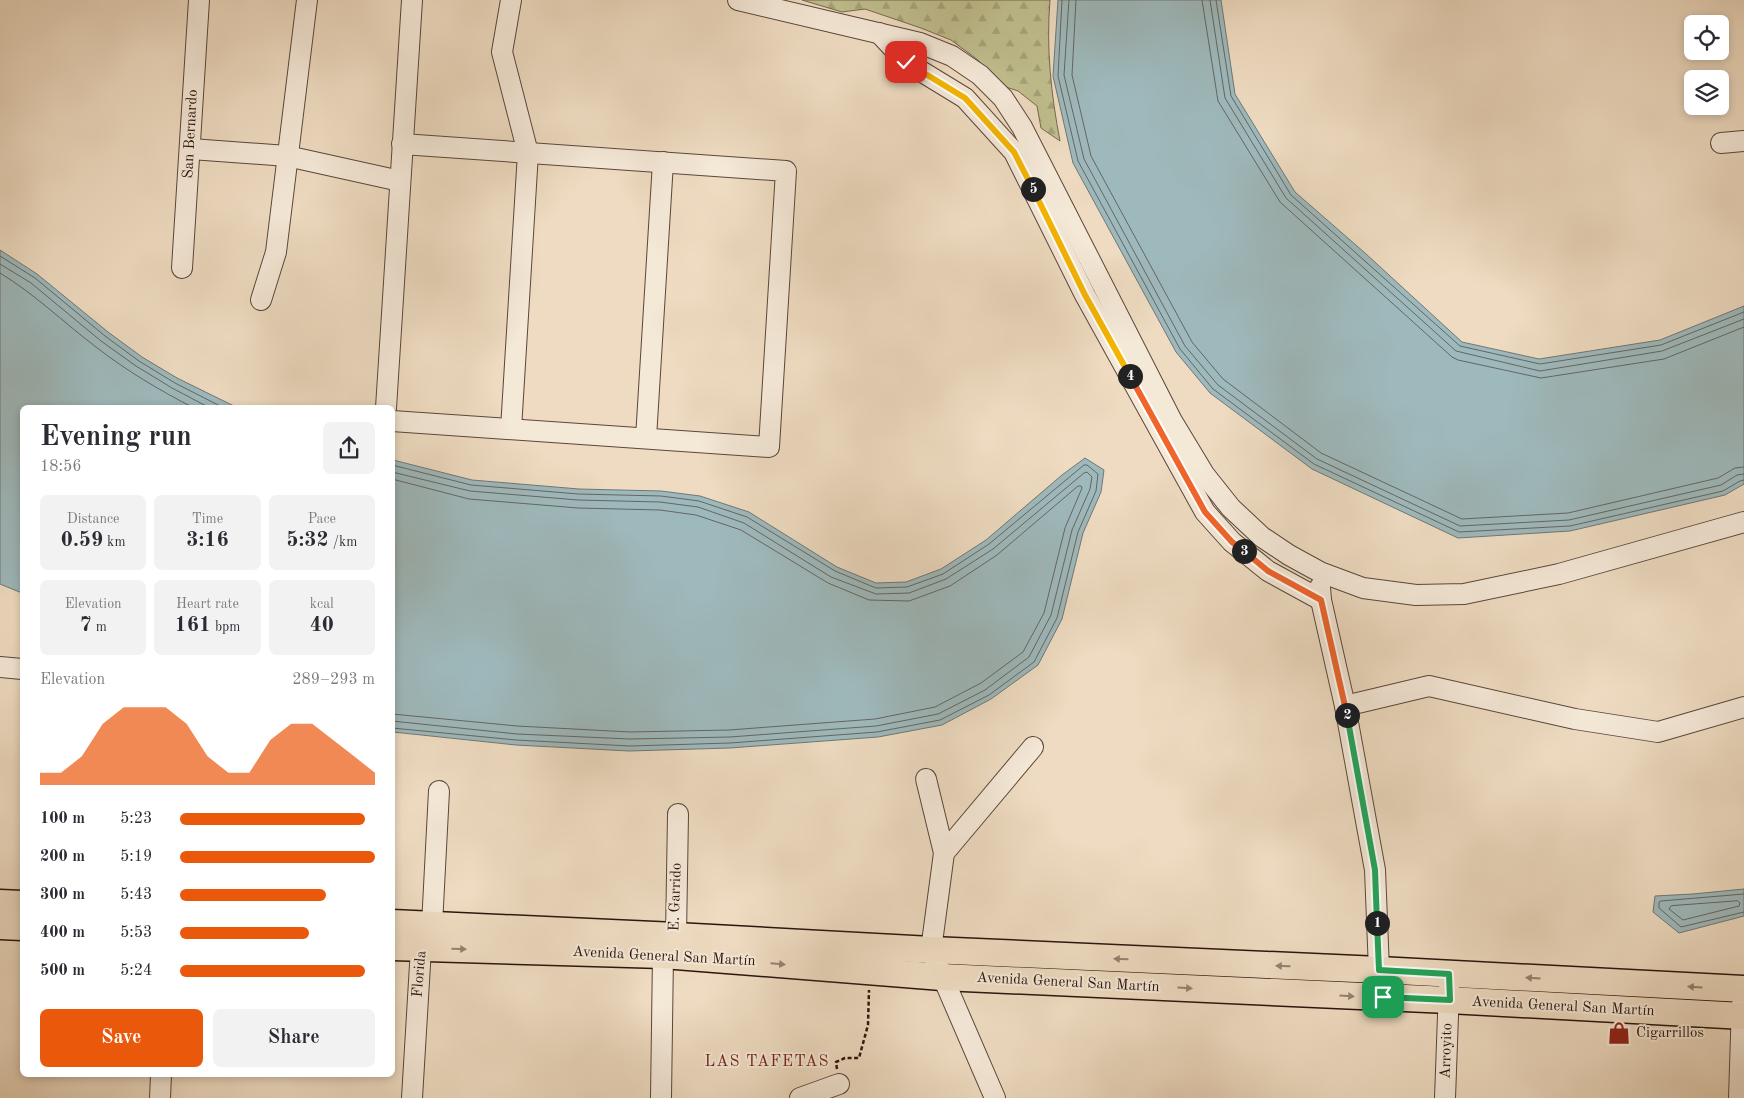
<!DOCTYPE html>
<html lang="en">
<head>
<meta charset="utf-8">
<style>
	:root { --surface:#fff; --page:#f2f2f3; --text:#2b2b33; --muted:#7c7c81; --accent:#ea580c }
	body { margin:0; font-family:"Old Standard TT",serif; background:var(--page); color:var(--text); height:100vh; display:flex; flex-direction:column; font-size:19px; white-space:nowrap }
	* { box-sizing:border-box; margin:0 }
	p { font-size:16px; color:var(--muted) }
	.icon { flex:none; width:28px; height:28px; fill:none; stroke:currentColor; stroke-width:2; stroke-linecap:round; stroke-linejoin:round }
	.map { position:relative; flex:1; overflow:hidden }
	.panel { position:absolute; left:20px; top:405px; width:375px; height:672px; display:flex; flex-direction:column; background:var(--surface); border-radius:8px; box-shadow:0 2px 8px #0003 }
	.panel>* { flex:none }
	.buttons { position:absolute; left:1684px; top:15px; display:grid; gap:10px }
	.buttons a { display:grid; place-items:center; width:45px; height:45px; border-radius:8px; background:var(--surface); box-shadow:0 2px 8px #0003; font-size:25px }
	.pin { position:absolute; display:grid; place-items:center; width:42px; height:42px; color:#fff; margin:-21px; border-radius:10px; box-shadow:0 2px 8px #0006 }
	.km { position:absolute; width:25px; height:25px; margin:-12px; border-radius:50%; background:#222; color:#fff; font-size:14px; line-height:25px; text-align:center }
	.round { display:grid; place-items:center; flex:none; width:52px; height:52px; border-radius:8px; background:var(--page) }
	.head { display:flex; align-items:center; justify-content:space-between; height:85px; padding:0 20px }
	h1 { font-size:28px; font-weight:800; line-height:38px }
	.figures { display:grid; grid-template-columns:repeat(3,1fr); gap:8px; height:85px; padding:5px 20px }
	.figures div { display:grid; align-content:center; border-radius:8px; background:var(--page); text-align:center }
	.figures b { font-size:21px; font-weight:800 }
	.figures small { font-size:14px; font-weight:400 }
	.figures p { font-size:14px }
	.chart { height:140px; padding:10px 20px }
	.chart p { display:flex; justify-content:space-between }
	.chart svg { width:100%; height:90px; margin-top:5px; fill:var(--accent); opacity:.7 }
	.action { display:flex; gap:10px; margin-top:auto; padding:10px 20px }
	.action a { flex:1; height:58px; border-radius:8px; background:var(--accent); color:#fff; font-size:20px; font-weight:800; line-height:58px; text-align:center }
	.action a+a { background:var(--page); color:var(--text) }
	ul { padding:0 20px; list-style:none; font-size:16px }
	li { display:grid; grid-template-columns:80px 60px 1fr; align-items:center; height:38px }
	li i { height:12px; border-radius:6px; background:var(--accent) }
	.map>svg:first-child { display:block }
	.forest { fill:url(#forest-firs); stroke:#75694e }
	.water { fill:#9eb9bc; stroke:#707776 }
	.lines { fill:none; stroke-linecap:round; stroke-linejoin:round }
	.shore { stroke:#646664; stroke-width:1 }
	.minor-casing { stroke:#5b463a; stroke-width:22 }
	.major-casing { stroke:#2a140d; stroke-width:29 }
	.path { stroke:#2a140d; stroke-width:2.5; stroke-dasharray:4 2.5; stroke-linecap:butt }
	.minor { stroke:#f4e8d7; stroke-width:20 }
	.major { stroke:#eedbc1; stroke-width:26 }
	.oneway { fill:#968170 }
	.split-1-casing { stroke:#fff; stroke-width:10 }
	.split-2-casing { stroke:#fff; stroke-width:10 }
	.split-3-casing { stroke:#fff; stroke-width:10 }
	.split-4-casing { stroke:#fff; stroke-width:10 }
	.split-5-casing { stroke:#fff; stroke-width:10 }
	.split-6-casing { stroke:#fff; stroke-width:10 }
	.split-1 { stroke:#22a559; stroke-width:6 }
	.split-2 { stroke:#22a559; stroke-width:6 }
	.split-3 { stroke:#f0652b; stroke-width:6 }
	.split-4 { stroke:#f0652b; stroke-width:6 }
	.split-5 { stroke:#f5b400; stroke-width:6 }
	.split-6 { stroke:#f5b400; stroke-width:6 }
	.labels { text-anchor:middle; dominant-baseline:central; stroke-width:4; stroke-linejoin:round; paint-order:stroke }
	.street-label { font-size:15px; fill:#2a140d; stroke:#f4e8d7 }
	.poi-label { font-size:15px; fill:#2a140d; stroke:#f4e8d7; text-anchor:start }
	.neighbourhood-label { font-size:16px; letter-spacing:1px; fill:#7a1f14; stroke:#f4e8d7 }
</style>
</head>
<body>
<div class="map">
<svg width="1744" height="1098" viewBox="0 0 1744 1098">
	<defs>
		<pattern id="forest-firs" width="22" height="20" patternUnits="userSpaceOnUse" patternTransform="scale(1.25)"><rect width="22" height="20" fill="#c0be8e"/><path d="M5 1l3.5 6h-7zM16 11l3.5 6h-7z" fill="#a5a279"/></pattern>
	</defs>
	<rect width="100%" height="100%" fill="#eedbc1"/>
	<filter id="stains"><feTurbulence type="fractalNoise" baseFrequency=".004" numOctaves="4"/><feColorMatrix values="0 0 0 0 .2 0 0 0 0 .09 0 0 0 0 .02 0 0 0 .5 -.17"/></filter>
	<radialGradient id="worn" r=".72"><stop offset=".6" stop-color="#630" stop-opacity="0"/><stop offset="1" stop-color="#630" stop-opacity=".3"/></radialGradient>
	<!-- forest -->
	<path class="forest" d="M802,0h248c-4,48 1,94 10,141l-19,-13 -4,-22 -19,-15 -21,-7 -19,-24 -27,-20 -30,-12 -56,-19 -23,3z"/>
	<!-- water -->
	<g class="water">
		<polygon points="1058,0 1221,0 1235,94 1295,192 1365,253 1462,342 1539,359 1660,340 1744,306 1744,484 1725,495 1570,531 1458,538 1312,469 1210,393 1176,352 1073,163 1053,76"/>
		<polygon points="0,250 37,274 108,332 142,357 177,378 236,407 22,408 22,593 0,584"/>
		<polygon points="1085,458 1104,470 1101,492 1083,533 1062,619 1038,665 991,699 942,725 878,737 730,748 629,751 516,745 393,732 393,460 472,480 579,489 661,491 700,496 749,512 837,567 876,583 906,582 941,569 986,540 1062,475"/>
		<polygon points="1744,889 1744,916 1679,933 1653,912 1655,896 1693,894"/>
	</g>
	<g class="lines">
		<!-- shore -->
		<g class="shore">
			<polyline points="1062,0 1058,76 1078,161 1180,349 1213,389 1314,464 1459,532 1570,526 1723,491 1740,481 1744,480"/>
			<polyline points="1069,0 1064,75 1084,159 1185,346 1218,385 1317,459 1460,526 1569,520 1721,485 1737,475 1744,474"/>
			<polyline points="1076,0 1072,75 1091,156 1192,342 1223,379 1321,453 1462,519 1568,513 1718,478 1735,468 1744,467"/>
			<polyline points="1202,0 1218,101 1280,202 1452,357 1458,360 1541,378 1664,359 1744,327"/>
			<polyline points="1210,0 1225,98 1286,198 1456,351 1540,371 1662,351 1744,319"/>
			<polyline points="1216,0 1231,96 1291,195 1460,346 1540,364 1661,345 1744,312"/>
			<polyline points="0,256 35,278 105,336 139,361 175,383 224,408"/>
			<polyline points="0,264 31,283 101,341 136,366 172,388 210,408"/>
			<path d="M0,273c36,22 63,49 96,74 31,24 63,43 98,61"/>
			<polyline points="392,465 471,485 578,494 661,496 699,501 747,517 835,571 876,588 907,587 943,574 989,544 1084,465 1087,465 1098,474 1096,491 1078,532 1057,618 1034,662 989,695 940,720 877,732 730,743 630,746 516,740 392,728"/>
			<polyline points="392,472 470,491 578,500 660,502 698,507 744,523 831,577 876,594 909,593 946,579 993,549 1084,473 1087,472 1092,477 1090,489 1072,530 1051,615 1029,657 985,690 938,714 876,726 730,737 630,739 517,734 392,721"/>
			<polyline points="392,479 469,499 578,508 660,510 696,515 741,530 828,583 869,600 909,601 950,586 997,555 1078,486 1081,486 1082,488 1065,528 1044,613 1023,652 981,683 935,707 875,719 729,730 630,732 517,726 392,714"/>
			<polyline points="1744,894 1661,901 1659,902 1659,908 1681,927 1744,912"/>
			<polygon points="1738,901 1740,903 1739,906 1683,920 1669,909 1671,906"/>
		</g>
		<defs>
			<g id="minor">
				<polyline points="511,0 502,52 528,153 511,429"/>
				<polyline points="738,0 920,43 952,56 980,75 1003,98 1022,127 1172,421 1204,474 1231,508 1262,537 1289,555 1320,572 1363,588 1416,595 1464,594 1559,574 1744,522"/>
				<polyline points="879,33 906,62 965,98 1014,152 1085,295 1205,512 1232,542 1268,571 1321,600"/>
				<polyline points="1721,143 1744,141"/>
				<polyline points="191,149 287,156 400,181"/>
				<polyline points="182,268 199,0"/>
				<polyline points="261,300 276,252 307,0"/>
				<polyline points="386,408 412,0"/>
				<polyline points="392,421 769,447 786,171 402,144"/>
				<polyline points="646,438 663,162"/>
				<polyline points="1320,587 1321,600 1345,706 1375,870 1379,970"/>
				<polyline points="0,667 22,669"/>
				<polyline points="1345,706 1429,686 1575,719 1658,732 1744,707"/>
				<polyline points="926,779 944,853"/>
				<polyline points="160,1098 161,1075"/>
				<polyline points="412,1098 421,948 432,925 439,791"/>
				<polyline points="661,1098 663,955 676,936 678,814"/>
				<polyline points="800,1098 839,1084"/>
				<polyline points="995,1098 931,950 944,853 1033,747"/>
				<polyline points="1445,1098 1449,988"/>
				<polyline points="1739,1098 1742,1004"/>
			</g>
			<g id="major">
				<polyline points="0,903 22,904"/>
				<polyline points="392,923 676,936 931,950 1379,970 1744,989"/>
				<polyline points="0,926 22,927"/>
				<polyline points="392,947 663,955 942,977 1449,1000 1744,1016"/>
			</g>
		</defs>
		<!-- minor casing -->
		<use href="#minor" class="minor-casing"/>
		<!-- major casing -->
		<use href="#major" class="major-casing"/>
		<!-- path -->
		<polyline class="path" points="837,1069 836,1062 845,1058 859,1058 868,1025 869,990"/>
		<!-- minor -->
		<use href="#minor" class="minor"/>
		<!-- major -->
		<use href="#major" class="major"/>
	</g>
	<!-- one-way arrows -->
	<defs><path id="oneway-solid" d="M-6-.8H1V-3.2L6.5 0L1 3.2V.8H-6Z" transform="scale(1.25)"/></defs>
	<g class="oneway">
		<use href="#oneway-solid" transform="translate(459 949) rotate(1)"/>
		<use href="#oneway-solid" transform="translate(1121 959) rotate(-178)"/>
		<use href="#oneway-solid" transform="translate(778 964) rotate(5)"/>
		<use href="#oneway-solid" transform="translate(1283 966) rotate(-178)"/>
		<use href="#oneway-solid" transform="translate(1533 978) rotate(-177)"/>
		<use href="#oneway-solid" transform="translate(1695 987) rotate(-177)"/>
		<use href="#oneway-solid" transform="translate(1185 988) rotate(3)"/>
		<use href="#oneway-solid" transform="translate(1347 996) rotate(3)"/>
	</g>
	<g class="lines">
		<defs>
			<polyline id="split-1" points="1377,923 1379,970 1449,974 1450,1000 1383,997"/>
			<polyline id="split-2" points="1347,715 1375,870 1377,923"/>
			<polyline id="split-3" points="1244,551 1268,571 1321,600 1347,715"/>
			<polyline id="split-4" points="1130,376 1205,512 1232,542 1244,551"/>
			<polyline id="split-5" points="1033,189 1085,295 1130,376"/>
			<polyline id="split-6" points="906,62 965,98 1014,152 1033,189"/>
		</defs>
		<!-- split-1 casing -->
		<use href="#split-1" class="split-1-casing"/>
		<!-- split-2 casing -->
		<use href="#split-2" class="split-2-casing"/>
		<!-- split-3 casing -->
		<use href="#split-3" class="split-3-casing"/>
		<!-- split-4 casing -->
		<use href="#split-4" class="split-4-casing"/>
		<!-- split-5 casing -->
		<use href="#split-5" class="split-5-casing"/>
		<!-- split-6 casing -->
		<use href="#split-6" class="split-6-casing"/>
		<!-- split-1 -->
		<use href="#split-1" class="split-1"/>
		<!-- split-2 -->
		<use href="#split-2" class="split-2"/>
		<!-- split-3 -->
		<use href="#split-3" class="split-3"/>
		<!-- split-4 -->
		<use href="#split-4" class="split-4"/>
		<!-- split-5 -->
		<use href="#split-5" class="split-5"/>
		<!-- split-6 -->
		<use href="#split-6" class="split-6"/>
	</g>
	<!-- icons -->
	<defs>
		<symbol id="shop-bare" viewBox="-9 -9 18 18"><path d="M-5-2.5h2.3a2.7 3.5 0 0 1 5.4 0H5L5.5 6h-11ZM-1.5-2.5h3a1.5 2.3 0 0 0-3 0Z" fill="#8f2418" stroke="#f4e8d7" stroke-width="2.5" paint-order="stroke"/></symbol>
	</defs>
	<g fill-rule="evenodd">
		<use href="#shop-bare" x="1603" y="1017" width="32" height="32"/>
	</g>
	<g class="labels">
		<!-- street labels -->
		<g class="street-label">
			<text transform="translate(191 134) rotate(-87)">San Bernardo</text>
			<text transform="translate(676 897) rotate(-88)">E. Garrido</text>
			<text transform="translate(664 957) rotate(3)">Avenida General San Martín</text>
			<text transform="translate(420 974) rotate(-85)">Florida</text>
			<text transform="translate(1068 983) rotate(3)">Avenida General San Martín</text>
			<text transform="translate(1563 1007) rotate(3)">Avenida General San Martín</text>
			<text transform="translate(1447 1051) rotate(-88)">Arroyito</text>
		</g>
		<!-- poi labels -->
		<g class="poi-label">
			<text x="1636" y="1033">Cigarrillos</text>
		</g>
		<!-- neighbourhood labels -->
		<g class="neighbourhood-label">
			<text x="767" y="1062">LAS TAFETAS</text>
		</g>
	</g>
	<rect width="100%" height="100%" filter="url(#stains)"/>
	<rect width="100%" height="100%" fill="url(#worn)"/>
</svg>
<div class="buttons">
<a><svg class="icon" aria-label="locate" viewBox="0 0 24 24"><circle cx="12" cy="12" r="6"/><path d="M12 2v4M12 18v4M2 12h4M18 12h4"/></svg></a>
<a><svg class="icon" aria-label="layers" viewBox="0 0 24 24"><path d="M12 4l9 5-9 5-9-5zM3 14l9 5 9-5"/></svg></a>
</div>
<div class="pin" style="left:1383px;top:997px;background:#1e9e55"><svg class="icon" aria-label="arrive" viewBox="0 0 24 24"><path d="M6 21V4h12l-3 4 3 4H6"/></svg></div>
<div class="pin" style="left:906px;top:62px;background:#d93025"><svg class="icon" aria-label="check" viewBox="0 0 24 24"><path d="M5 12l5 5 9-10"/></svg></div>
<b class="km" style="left:1377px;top:923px">1</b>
<b class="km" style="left:1347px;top:715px">2</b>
<b class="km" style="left:1244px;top:551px">3</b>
<b class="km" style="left:1130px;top:376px">4</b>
<b class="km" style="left:1033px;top:189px">5</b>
<section class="panel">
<div class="head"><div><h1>Evening run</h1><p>18:56</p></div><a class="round"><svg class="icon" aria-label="share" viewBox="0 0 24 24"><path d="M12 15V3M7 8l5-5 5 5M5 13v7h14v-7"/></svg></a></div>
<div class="figures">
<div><p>Distance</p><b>0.59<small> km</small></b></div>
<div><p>Time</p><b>3:16</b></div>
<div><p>Pace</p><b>5:32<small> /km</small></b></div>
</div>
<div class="figures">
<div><p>Elevation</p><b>7<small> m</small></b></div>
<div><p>Heart rate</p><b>161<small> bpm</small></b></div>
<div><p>kcal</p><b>40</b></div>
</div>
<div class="chart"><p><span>Elevation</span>289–293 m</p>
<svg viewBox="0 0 160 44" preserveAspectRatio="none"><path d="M0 44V38L10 38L20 30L30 14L40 6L50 6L60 6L70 14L80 30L90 38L100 38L110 22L120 14L130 14L140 22L150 30L160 38V44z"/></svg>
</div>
<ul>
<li><b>100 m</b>5:23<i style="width:95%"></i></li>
<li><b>200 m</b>5:19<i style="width:100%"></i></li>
<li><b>300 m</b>5:43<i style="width:75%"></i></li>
<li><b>400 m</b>5:53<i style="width:66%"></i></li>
<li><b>500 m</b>5:24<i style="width:95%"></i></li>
</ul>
<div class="action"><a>Save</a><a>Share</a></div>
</section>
</div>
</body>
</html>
